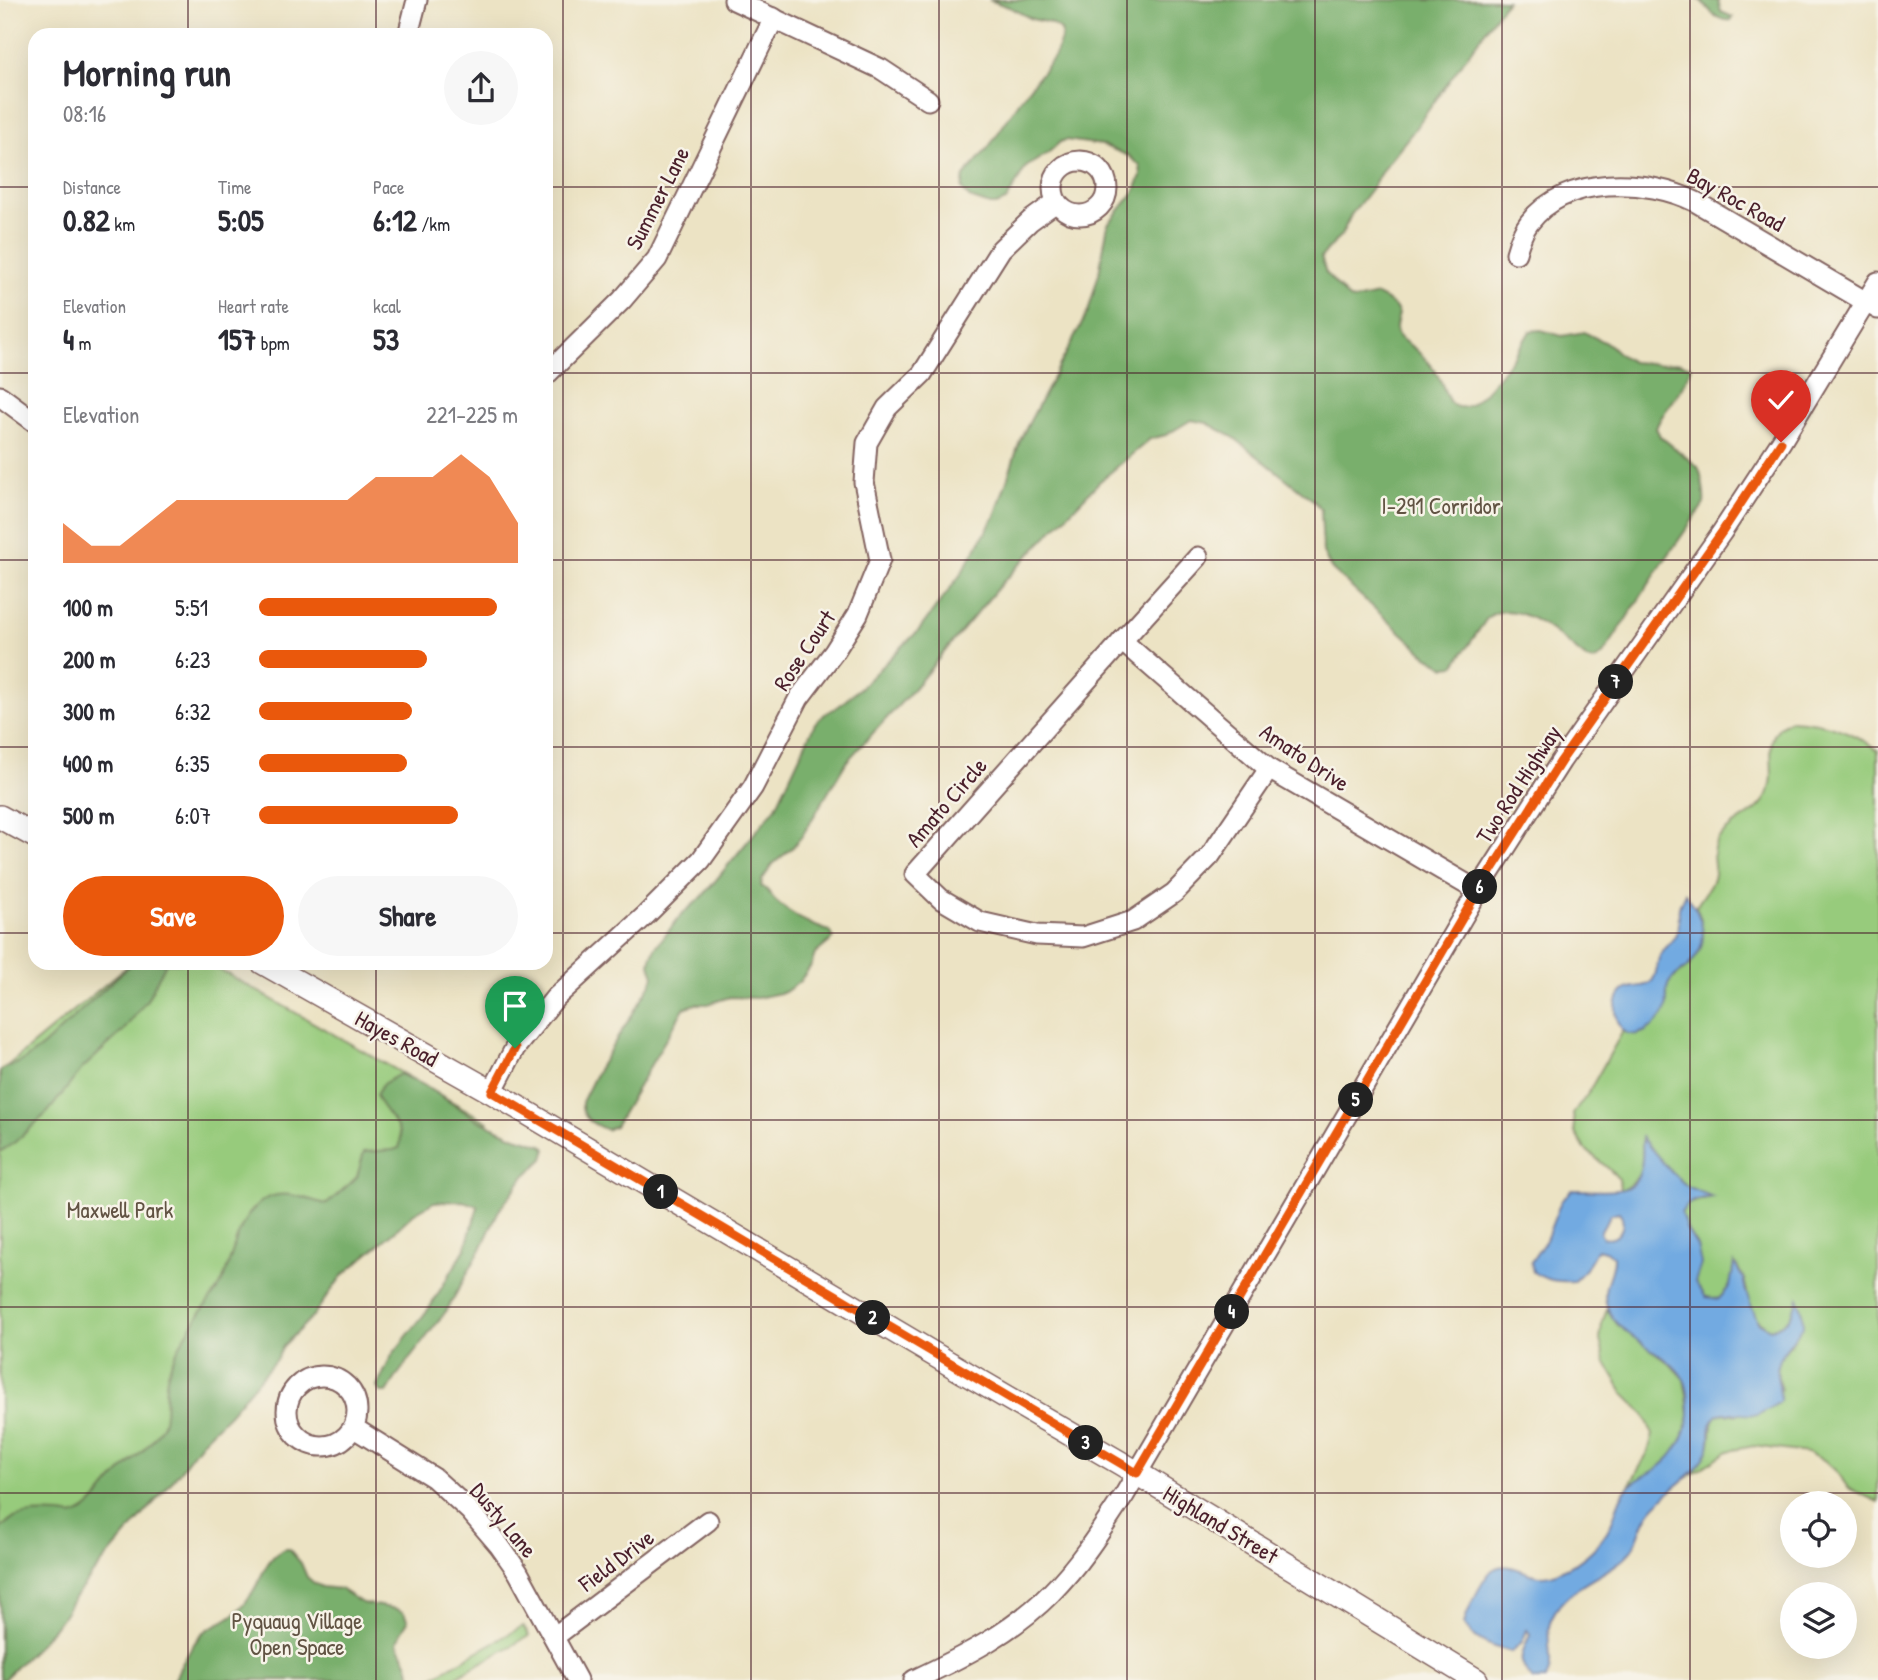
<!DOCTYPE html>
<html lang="en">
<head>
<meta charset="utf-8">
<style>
	:root { --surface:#fff; --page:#f7f7f7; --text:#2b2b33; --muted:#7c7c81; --accent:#ea580c }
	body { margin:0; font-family:"Patrick Hand",sans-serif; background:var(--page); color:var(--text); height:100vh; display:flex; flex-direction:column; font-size:26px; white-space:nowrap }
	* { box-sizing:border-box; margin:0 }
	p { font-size:23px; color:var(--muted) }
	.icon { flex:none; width:38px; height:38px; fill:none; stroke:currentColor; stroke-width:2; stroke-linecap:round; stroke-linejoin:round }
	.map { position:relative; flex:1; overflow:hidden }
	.details { position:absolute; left:28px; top:28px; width:525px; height:942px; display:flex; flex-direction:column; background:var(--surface); border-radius:21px; box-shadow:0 7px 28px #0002 }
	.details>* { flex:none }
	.fabs { position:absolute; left:1780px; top:1491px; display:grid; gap:14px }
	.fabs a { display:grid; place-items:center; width:77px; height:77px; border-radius:50%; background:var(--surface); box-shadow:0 7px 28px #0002; font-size:35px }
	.pin { position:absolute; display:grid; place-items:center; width:60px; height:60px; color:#fff; margin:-72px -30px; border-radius:50% 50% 50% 0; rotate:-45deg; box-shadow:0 0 7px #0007 }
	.pin .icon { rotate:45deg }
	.km { position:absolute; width:35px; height:35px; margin:-18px; border-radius:50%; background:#222; color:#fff; font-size:19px; line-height:35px; text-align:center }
	.round { display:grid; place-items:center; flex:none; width:74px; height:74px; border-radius:37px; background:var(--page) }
	.head { display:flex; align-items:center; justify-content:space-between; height:119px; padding:0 35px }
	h1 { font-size:38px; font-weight:800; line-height:52px }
	.figures { display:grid; grid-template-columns:repeat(3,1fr); gap:10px; height:119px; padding:7px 35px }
	.figures div { display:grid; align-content:center }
	.figures b { font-size:30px; font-weight:800 }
	.figures small { font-size:19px; font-weight:400 }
	.figures p { font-size:19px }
	.chart { height:196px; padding:14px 35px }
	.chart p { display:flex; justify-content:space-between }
	.chart svg { width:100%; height:126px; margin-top:7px; fill:var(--accent); opacity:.7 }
	.action { display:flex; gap:14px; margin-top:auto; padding:14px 35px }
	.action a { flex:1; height:80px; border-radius:42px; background:var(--accent); color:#fff; font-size:28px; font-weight:800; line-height:80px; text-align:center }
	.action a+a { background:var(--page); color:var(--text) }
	ul { padding:0 35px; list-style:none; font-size:23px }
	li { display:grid; grid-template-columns:112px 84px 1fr; align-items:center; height:52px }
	li i { height:18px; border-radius:9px; background:var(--accent) }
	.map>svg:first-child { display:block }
	.green { fill:#97cb7c; stroke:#707554; stroke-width:2 }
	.forest { fill:#79af6c; stroke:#62674c; stroke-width:2 }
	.water { fill:#72aae1; stroke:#5e6486; stroke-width:2; fill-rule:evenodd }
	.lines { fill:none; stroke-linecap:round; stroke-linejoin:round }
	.minor-casing { stroke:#836461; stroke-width:23 }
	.major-casing { stroke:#836461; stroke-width:26 }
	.minor { stroke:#fff; stroke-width:19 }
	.major { stroke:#fff; stroke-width:23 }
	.route-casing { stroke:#fff; stroke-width:14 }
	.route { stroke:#ea580c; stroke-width:9 }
	.grid { fill:none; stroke:#4a1f2b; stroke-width:2; stroke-opacity:0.55 }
	.labels { text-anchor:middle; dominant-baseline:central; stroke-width:5; stroke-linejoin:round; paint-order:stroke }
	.street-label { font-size:23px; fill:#4a1f2b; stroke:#f7f3e8 }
	.park-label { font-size:23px; fill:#615343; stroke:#f7f3e8 }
</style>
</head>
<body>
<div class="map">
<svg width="1878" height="1680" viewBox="0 0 1878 1680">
	<rect width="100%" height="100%" fill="#f7f3e8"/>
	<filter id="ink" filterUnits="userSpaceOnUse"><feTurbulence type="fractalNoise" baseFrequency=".0143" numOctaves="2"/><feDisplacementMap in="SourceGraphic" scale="14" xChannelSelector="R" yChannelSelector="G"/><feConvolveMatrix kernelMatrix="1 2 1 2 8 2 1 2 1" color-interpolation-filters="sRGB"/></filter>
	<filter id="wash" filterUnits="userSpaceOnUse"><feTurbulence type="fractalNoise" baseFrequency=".00686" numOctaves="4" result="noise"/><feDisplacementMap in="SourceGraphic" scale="28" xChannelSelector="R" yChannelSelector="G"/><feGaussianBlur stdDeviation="1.57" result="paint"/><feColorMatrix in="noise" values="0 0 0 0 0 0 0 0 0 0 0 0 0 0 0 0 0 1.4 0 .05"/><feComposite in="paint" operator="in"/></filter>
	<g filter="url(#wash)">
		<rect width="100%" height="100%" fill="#ece3c4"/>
		<!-- green -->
		<g class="green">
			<path d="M1791,720c35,2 59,10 87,30v752l-30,-14 -10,-15 -14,-13 -17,-7 -53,-7 -26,5 -40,26c7,-8 15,-18 20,-28 9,-19 -7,-42 30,-34l43,-25c-3,-10 -6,-22 -1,-32 2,-5 7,-9 10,-13 14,-17 15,-24 8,-45 -6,17 -10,23 -28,29 -22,-13 -20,-28 -26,-50 -2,-5 -6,-10 -9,-15l-5,22 -11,13 -13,-2 -11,-15 2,-36 -10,-16 -6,-17 5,-9 26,-7 -24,-10 -16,-14 -30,-33c2,25 2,39 -22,51l-1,-12 -10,-10 -24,-20 -10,-16 -2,-19 14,-19 36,-64 9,3 35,-34v-13l3,-6 20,-16 11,-46 -5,-12c5,-9 14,-19 17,-28 5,-16 -6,-24 6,-41 13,-17 38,-22 48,-42 12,-21 -4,-50 11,-67 3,-4 9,-7 13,-9z"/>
			<polygon points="131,963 208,963 488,1122 329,1280 0,1670 0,1072"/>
			<polygon points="1607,1309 1617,1324 1669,1363 1684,1379 1687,1396 1689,1416 1683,1438 1672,1456 1658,1468 1627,1489 1647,1455 1653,1435 1644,1414 1624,1394 1605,1361 1600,1340 1602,1324"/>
			<polygon points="523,1626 529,1636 450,1680 427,1680"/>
		</g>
		<!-- forest -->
		<g class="forest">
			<path d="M989,0h518l-95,133 -27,33 -14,23 -20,26 -10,21 -20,21 5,16 23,26 6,1 22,-5 8,4 10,8 4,7c-2,7 -5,15 -1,21 3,5 12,10 17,14 8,7 19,19 24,29 7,11 7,32 25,29 17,-2 57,-60 66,-76l11,-1 21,6 22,-4 26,13 9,9 13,8 26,2 21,-1 11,3 1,2c-7,23 -26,38 -35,60l4,8 38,31c4,7 7,29 6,37l-42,60 -60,92 -9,5 -6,-2c-23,-18 -68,-64 -99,-42l-34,49 -8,1 -19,-11 -95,-86 -9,-17 -2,-44 -8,-9 -80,-63 -26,-14 -16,-3 -25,15 -16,4 -7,6 -44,37 -98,102 -91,109 -63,68 -45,75 -10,12 -19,16 -11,16 -1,6c8,4 9,9 15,15 15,14 34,24 53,30l5,7 -19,16 -4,12 -12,16 -14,10 -28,6 -27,-1 -22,7h-12l-12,4 -69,118 -8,4c-14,-6 -26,-11 -25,-28l17,-34 52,-84 3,-8 -4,-11 1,-7 4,-10 27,-34 20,-17 74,-90 39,-84 10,-9 14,-8 22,-19 58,-57 42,-56 34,-58 26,-78 67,-126 11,-39 9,-49 27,-33 6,-16 -1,-9 -11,-10 -27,-11 -36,-5 -6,2 -12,11 -22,14 -20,34 -10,4h-6l-21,-7 -7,-9 2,-13 24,-28 38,-56 29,-36 7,-20 -1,-6 -11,-7 -18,-4 -23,-12z"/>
			<path d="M1700,0h18l3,12 12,5 -1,3c-17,2 -21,-10 -32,-20z"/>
			<polygon points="133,962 166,963 147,1000 123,1031 82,1069 48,1112 15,1142 0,1152 0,1071 5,1067 12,1066 24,1060 43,1046"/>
			<path d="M400,1074l23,11 57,36 36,16 26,8 4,4 -3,10 -20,19 -25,34 -17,37 -34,61 -48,63 -12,19h-7l-3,-5 15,-32 38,-48 35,-58 12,-39 1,-4 -15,-5 -29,1 -21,12 -18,17 -53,45 -30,41 -29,29 -5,11 -48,56 -26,26 -34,45 -74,86 -22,28 -13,21 -19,22 -39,39h-3v-151c4,-3 8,-8 12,-10 13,-7 34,-6 48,-5 5,0 10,3 15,1 17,-5 27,-23 39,-36 12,-13 26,-24 37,-37 24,-27 9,-40 17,-69 6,-22 23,-47 36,-65 5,-8 11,-14 16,-22 14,-27 14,-64 41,-84 20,-16 45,-2 66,2l30,-27 7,-25 29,-2 6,-2c8,-21 -17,-35 -23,-53l7,-11z"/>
			<path d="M286,1549h3l12,14 6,14 7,6 8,4 18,2 22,14 35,6 7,4 4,8 -8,13 -3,9 11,21 4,16h-238c6,-13 19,-38 29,-47 7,-6 16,-9 24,-14 9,-5 17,-14 23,-23 12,-16 15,-40 36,-47z"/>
		</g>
		<!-- water -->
		<g class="water">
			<path d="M1685,893c17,21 28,50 4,72 -6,6 -15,10 -20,18 -4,7 -1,17 -3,26 -5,15 -34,37 -45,18 -5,-8 -6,-18 -4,-26 6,-21 25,-9 35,-20 6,-7 4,-17 8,-25 5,-9 15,-16 18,-27 2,-6 0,-14 1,-21 1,-5 4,-10 6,-15z"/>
			<path d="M1642,1138l30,35 16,14 25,10c-14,2 -24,2 -32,16l6,17 10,16 4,18 -6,18 11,15 13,2 11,-13 4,-23 9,15 3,14 12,30 12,7c19,-6 22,-12 28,-31l4,12 1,17c-10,14 -25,27 -26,45 0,9 4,19 3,29 -7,6 -13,10 -22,13 -11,3 -35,-5 -42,2 -9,9 -4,21 -7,31 -9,28 -41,41 -58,63 -11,13 -10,29 -21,42 -21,25 -62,31 -78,65 -7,14 -1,32 -2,48 0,5 -2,10 -4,15h-14c-16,-20 -11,-24 -2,-46l-3,-4 -5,12 -11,10c-19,-6 -36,-10 -47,-28 2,-11 20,-49 30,-55 13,-9 32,6 46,7 6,0 15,-2 20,-5 24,-9 46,-30 54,-55 4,-10 5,-19 13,-28 9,-9 21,-13 31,-20 17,-12 30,-34 31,-54 0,-10 0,-28 -6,-36 -17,-29 -66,-39 -76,-72 -7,-21 7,-31 6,-50l-8,-5 -8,-2 -11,20 -12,12c-16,1 -27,0 -41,-9l-2,-10 15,-22 15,-39 11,-11c49,0 74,11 70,-52zM1619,1212c9,13 0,30 -16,26l-3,-5 11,-19z"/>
		</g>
	</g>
	<g filter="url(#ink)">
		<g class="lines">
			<defs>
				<g id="minor">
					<polyline points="734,0 881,69 928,100"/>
					<polyline points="408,35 417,0"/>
					<circle cx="1080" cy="188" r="27"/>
					<path d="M1516,253c3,-11 6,-21 13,-30 37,-49 118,-45 167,-21l182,107"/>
					<polyline points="546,375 622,300 657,259 774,18"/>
					<polyline points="0,396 35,422"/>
					<polyline points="1198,557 1122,641 915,874 941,899 980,922 1037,935 1083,937 1133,921 1174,893 1210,856 1269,769"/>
					<polyline points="1122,641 1269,769 1478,891"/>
					<polyline points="492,1092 515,1048 555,998 646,915 701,860 753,787 799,698 834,652 858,614 880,560 864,482 867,443 887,408 922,374 1001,249 1030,221 1056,202"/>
					<circle cx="322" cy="1411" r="35"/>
					<polyline points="354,1428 434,1478 470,1511 499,1545 518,1572 577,1680"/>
					<polyline points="554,1637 708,1521"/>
					<path d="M914,1680c49,-23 99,-48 137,-87 29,-29 51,-64 74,-99l353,-603 83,-130 161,-229 59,-90 97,-160"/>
				</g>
				<g id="major">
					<polyline points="0,817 35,836"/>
					<polyline points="262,962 492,1092 962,1371 1122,1464 1476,1680"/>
				</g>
			</defs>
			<!-- minor casing -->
			<use href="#minor" class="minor-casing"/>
			<!-- major casing -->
			<use href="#major" class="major-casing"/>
			<!-- minor -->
			<use href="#minor" class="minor"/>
			<!-- major -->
			<use href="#major" class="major"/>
		</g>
	</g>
	<g class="lines" filter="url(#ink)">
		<defs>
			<polyline id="route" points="515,1048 492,1092 1137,1473 1478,891 1561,761 1722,532 1781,442"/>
		</defs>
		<!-- route casing -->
		<use href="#route" class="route-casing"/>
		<!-- route -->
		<use href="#route" class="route"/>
	</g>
	<!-- grid -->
	<path class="grid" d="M188,0v35M376,0v35M563,0v1680M751,0v1680M939,0v1680M1127,0v1680M1315,0v1680M1502,0v1680M1690,0v1680M0,187h35M546,187h1332M0,373h35M546,373h1332M0,560h35M546,560h1332M0,747h35M546,747h1332M0,933h35M546,933h1332M188,962v718M376,962v718M0,1120h1878M0,1307h1878M0,1493h1878"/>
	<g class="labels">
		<!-- street labels -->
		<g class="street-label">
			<text transform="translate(657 198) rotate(-63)">Summer Lane</text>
			<text transform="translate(1736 199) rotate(29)">Bay Roc Road</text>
			<text transform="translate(804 650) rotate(-56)">Rose Court</text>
			<text transform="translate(1305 757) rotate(34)">Amato Drive</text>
			<text transform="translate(1518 784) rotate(-57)">Two Rod Highway</text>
			<text transform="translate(946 802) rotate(-49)">Amato Circle</text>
			<text transform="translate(397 1038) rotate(29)">Hayes Road</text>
			<text transform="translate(504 1520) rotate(50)">Dusty Lane</text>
			<text transform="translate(1221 1524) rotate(31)">Highland Street</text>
			<text transform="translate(616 1560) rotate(-37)">Field Drive</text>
		</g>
		<!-- park labels -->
		<g class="park-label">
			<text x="1441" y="505">I-291 Corridor</text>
			<text x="120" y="1209">Maxwell Park</text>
			<text x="297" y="1620">Pyquaug Village<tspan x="297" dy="26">Open Space</tspan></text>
		</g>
	</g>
</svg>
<div class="fabs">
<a><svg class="icon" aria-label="locate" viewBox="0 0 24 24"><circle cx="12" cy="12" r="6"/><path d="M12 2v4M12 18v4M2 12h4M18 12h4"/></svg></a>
<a><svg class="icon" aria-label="layers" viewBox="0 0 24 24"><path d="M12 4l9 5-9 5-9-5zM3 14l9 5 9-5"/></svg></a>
</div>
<div class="pin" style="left:515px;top:1048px;background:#1e9e55"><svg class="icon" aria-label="arrive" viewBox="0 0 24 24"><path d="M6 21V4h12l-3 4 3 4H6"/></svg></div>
<div class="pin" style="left:1781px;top:442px;background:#d93025"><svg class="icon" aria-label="check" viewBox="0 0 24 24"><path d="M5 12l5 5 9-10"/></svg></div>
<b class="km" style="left:661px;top:1192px">1</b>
<b class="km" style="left:873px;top:1318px">2</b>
<b class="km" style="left:1086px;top:1443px">3</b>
<b class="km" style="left:1232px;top:1312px">4</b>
<b class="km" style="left:1356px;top:1100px">5</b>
<b class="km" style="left:1480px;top:887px">6</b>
<b class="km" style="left:1616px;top:682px">7</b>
<section class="details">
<div class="head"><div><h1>Morning run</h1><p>08:16</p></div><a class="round"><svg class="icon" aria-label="share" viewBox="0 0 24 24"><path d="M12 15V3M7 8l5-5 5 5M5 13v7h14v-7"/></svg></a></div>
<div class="figures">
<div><p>Distance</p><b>0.82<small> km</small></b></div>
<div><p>Time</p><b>5:05</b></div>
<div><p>Pace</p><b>6:12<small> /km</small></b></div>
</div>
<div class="figures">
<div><p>Elevation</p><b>4<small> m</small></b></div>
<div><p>Heart rate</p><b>157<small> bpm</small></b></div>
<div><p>kcal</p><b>53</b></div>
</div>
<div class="chart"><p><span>Elevation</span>221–225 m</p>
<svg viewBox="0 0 160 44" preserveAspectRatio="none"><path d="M0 44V30L10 38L20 38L30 30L40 22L50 22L60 22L70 22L80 22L90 22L100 22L110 14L120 14L130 14L140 6L150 14L160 30V44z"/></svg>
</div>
<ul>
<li><b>100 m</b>5:51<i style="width:92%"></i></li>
<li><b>200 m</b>6:23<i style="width:65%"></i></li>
<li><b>300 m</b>6:32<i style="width:59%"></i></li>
<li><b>400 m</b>6:35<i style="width:57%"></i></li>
<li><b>500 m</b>6:07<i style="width:77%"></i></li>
</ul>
<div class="action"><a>Save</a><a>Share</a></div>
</section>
</div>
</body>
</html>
